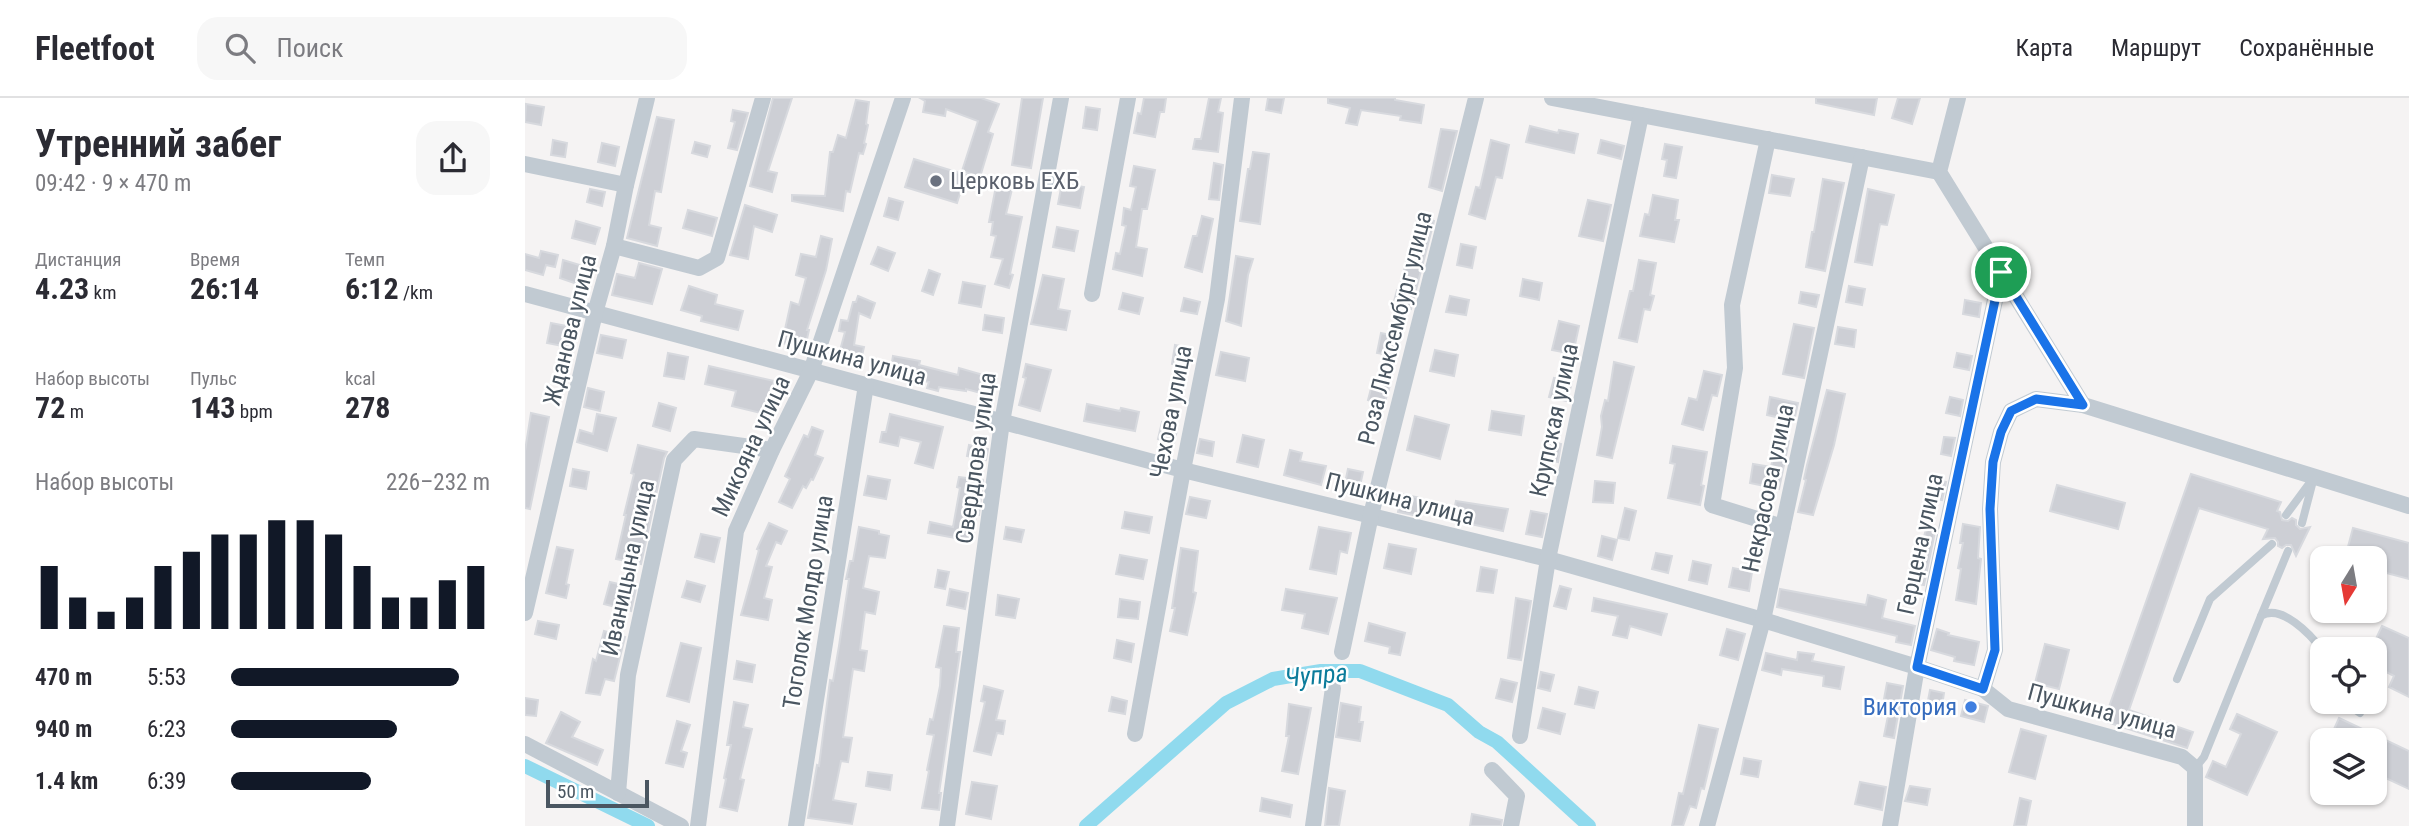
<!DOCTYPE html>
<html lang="ru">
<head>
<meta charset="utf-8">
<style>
	:root { --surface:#fff; --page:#f7f7f7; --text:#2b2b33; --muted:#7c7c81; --line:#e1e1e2; --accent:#111827 }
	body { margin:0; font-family:"Roboto Condensed",sans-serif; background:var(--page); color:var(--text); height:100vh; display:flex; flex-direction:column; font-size:26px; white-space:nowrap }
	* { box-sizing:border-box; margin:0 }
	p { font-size:23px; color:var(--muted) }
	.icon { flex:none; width:38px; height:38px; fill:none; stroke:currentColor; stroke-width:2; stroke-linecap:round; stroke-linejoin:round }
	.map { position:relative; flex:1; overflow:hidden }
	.drawer { display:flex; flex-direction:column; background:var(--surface); width:525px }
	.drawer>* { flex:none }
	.needle { width:46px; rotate:191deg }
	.controls { position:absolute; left:1785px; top:448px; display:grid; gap:14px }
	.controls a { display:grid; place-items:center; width:77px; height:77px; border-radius:14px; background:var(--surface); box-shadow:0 2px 5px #0004; font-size:35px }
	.scale { position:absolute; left:21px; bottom:18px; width:103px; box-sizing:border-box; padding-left:7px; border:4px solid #4a5661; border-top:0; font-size:19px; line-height:24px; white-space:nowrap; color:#4a5661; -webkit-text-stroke:5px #fff; paint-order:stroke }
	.pin { position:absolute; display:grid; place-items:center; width:60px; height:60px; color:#fff; margin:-30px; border:4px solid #fff; border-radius:50%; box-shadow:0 2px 7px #0007 }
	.round { display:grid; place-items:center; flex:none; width:74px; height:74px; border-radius:21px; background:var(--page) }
	.head { display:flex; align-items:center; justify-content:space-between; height:119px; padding:0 35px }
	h1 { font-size:38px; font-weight:700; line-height:52px }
	.figures { display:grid; grid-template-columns:repeat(3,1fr); gap:10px; height:119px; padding:7px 35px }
	.figures div { display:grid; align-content:center }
	.figures b { font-size:30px; font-weight:700 }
	.figures small { font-size:19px; font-weight:400 }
	.figures p { font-size:19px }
	.chart { height:196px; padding:14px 35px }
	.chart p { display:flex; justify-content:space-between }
	.chart svg { width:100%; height:126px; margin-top:7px; stroke:var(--accent); stroke-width:6 }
	ul { padding:0 35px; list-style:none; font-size:23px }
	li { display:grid; grid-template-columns:112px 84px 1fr; align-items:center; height:52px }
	li i { height:18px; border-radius:9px; background:var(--accent) }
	header { display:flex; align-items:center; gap:42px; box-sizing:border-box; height:98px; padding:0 35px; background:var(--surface); border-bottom:2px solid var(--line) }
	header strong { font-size:33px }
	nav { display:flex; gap:38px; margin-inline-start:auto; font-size:24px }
	.search { width:490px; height:63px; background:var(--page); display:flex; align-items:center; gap:18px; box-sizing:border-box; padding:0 24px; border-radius:21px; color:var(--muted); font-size:26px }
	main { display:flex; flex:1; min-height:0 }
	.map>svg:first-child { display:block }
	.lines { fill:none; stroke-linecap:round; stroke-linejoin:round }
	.canal { stroke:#90daee; stroke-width:14 }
	.building { fill:#cdcfd5; stroke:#d7d9de; stroke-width:2 }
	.service { stroke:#c1cad2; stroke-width:8 }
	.minor { stroke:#c1cad2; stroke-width:16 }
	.route-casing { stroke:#fff; stroke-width:14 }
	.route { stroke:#1a73e8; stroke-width:9 }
	.worship-dot { fill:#6b7280; stroke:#fff; stroke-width:2.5 }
	.shop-dot { fill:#3f7fe0; stroke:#fff; stroke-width:2.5 }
	.labels { text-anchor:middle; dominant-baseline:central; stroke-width:5; stroke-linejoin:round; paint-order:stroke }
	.worship-label { font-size:24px; fill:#5b616d; stroke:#fff; text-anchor:start }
	.street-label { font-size:24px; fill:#4a5661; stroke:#fff }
	.shop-label { font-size:24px; fill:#366cbe; stroke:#fff; text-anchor:end }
	.water-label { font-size:26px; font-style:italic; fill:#0c7c9b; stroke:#fff }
</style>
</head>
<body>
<header>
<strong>Fleetfoot</strong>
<div class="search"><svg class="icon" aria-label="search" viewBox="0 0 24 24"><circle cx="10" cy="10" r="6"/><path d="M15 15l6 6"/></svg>Поиск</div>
<nav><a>Карта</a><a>Маршрут</a><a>Сохранённые</a></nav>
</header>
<main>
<section class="drawer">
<div class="head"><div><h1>Утренний забег</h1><p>09:42 · 9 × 470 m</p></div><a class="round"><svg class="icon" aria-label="share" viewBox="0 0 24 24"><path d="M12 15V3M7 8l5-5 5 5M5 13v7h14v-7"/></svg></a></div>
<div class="figures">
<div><p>Дистанция</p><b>4.23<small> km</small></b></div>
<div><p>Время</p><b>26:14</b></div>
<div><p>Темп</p><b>6:12<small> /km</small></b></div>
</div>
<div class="figures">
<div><p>Набор высоты</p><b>72<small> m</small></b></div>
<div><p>Пульс</p><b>143<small> bpm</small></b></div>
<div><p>kcal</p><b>278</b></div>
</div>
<div class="chart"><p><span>Набор высоты</span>226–232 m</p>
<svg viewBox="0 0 160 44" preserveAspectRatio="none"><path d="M5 44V22M15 44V33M25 44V38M35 44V33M45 44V22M55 44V17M65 44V11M75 44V11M85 44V6M95 44V6M105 44V11M115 44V22M125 44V33M135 44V33M145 44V27M155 44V22"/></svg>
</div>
<ul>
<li><b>470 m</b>5:53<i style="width:88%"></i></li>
<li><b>940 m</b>6:23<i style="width:64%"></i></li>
<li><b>1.4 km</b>6:39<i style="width:54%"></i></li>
</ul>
</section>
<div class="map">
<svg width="1884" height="728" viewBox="0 0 1884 728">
	<rect width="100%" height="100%" fill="#f5f3f3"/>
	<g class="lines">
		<!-- canal -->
		<g class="canal">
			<polyline points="0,668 123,728"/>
			<polyline points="561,728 701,605 748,581 796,573 835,573 923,607 954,634 972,644 1064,728"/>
		</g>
	</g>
	<!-- building -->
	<g class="building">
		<polygon points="248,0 267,0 243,73 252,75 247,94 225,88"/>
		<polygon points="395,0 456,0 474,6 463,34 468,36 455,79 437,73 453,23 421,11 420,18 398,14 400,3"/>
		<polygon points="497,0 518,0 506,70 487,67"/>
		<polygon points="619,0 641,0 639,14 635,14 630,39 609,35 613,15 616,16"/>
		<polygon points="684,0 696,0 693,14 698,15 693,54 668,51 670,41 676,41"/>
		<polygon points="743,0 759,0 756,15 741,12"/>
		<polygon points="803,0 870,0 870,2 899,7 896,25 875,22 876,18 836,12 832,27 821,25 825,10 803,5"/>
		<polygon points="1291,0 1352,0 1349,17 1291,5"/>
		<polygon points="1373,0 1395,0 1387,26 1367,20"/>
		<polygon points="331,2 344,4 341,26 343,27 339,45 341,46 338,56 334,55 325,94 321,93 318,113 267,103 267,97 300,98 305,54 308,54 313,37 321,40"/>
		<polygon points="1,6 19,9 16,27 0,24"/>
		<polygon points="561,9 575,11 572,32 558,30"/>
		<polygon points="208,12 223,15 212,52 203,50 210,24 206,23"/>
		<polygon points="132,19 149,22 136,94 130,93 124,127 136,130 132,148 102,140"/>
		<polygon points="1005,28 1033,35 1034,32 1053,36 1049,55 1001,44"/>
		<polygon points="916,31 932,33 917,93 904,89"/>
		<polygon points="28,42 42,45 40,59 26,57"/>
		<polygon points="966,42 984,47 977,80 971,79 960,121 944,116 951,89 955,90"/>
		<polygon points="1076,42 1099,48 1096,61 1073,55"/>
		<polygon points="170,44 185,48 182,59 167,55"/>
		<polygon points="77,45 94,49 90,68 73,64"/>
		<polygon points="1140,46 1157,49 1151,80 1139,78 1142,62 1137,61"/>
		<polygon points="728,54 744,56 735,126 715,123 723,71 725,71"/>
		<polygon points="389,61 441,77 432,105 380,89"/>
		<polygon points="689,65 698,67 694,102 684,101"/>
		<polygon points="609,68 630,72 622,111 617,111 611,149 622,151 617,178 588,171 591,155 595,156 601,128 597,127 599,110 606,112 611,89 605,88"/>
		<polygon points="1247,77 1269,81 1265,98 1244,95"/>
		<polygon points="1298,81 1319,85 1300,173 1281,169 1287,134 1289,134"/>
		<polygon points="472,83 488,87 481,116 497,119 485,176 488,177 484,190 470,186 478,161 466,159 471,138 466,137 468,124 464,124"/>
		<polygon points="537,85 559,89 555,110 533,106"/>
		<polygon points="65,91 80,94 77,108 62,104"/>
		<polygon points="1343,91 1369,97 1362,127 1355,126 1347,167 1330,164"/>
		<polygon points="1128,97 1153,102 1150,122 1154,122 1149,144 1115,138 1120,116 1124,117"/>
		<polygon points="364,100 378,104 373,122 359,118"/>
		<polygon points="1063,102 1086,107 1078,143 1054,138"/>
		<polygon points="220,107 252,117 247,134 229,128 223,161 205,157"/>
		<polygon points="163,112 192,120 187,138 158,130"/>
		<polygon points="677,118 688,121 677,174 660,169 668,138 672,138"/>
		<polygon points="893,118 909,123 886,211 868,207 872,192 874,192"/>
		<polygon points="51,123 75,130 70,146 47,140"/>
		<polygon points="532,129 553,133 549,153 528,149"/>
		<polygon points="296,138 307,141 301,172 282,232 284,232 280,250 257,245 266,204 274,207 281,180 271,177 276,156 291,159"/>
		<polygon points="936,146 951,149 947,170 932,167"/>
		<polygon points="353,149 370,155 363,173 346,166"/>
		<polygon points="16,153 33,157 30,169 21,167 18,177 0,172 0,156 14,160"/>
		<polygon points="711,158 728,161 723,177 716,228 701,223"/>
		<polygon points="38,162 61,169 55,187 35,180"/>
		<polygon points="1114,162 1131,165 1125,197 1129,198 1125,212 1119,211 1112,244 1094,240 1105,193 1108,193"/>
		<polygon points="114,165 137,171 127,206 87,197 92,176 110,180"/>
		<polygon points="404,172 415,176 408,197 397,193"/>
		<polygon points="518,177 539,181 533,211 545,213 541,232 506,226"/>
		<polygon points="998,181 1017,185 1014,202 995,198"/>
		<polygon points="438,184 460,188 456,209 434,205"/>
		<polygon points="164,188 192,197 190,206 218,213 213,232 176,223 177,218 156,212"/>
		<polygon points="1324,188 1340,191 1337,207 1321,204"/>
		<polygon points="1276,194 1294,197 1291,209 1274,205"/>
		<polygon points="598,195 618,200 614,216 594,211"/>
		<polygon points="333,198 350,205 345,220 334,215 329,247 339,249 335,266 313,260 320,234 314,233 316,222 323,223 328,204 331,204"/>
		<polygon points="925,198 944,202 941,217 921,214"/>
		<polygon points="659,200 675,204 672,216 656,213"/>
		<polygon points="1440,202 1456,205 1454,219 1438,216"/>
		<polygon points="460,217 479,220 477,235 458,232"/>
		<polygon points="1034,223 1054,228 1048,256 1027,252"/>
		<polygon points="26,225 47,229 43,249 22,245"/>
		<polygon points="1269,226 1289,230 1279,280 1258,276"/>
		<polygon points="1313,229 1331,232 1329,249 1310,246"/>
		<polygon points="856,235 875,239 871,258 852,255"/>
		<polygon points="76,237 101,242 97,260 72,255"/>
		<polygon points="650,247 666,250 663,268 647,266"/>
		<polygon points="910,252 933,257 929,278 905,273"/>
		<polygon points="696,254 724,260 720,283 691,277"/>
		<polygon points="143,255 163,259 159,281 139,278"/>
		<polygon points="1432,255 1447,258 1444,272 1429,269"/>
		<polygon points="368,258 395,263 394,267 433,277 434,270 472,281 467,298 441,291 441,293 414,289 413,293 402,290 404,284 365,276"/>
		<polygon points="1089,264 1109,269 1087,360 1072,357 1077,329 1076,318 1080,302 1083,303"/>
		<polygon points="501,266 526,272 515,313 494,307 501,280 498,279"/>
		<polygon points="184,268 249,283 240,316 207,308 211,293 180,286"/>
		<polygon points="1179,273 1197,277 1192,298 1187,297 1178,332 1157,326 1164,300 1172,302"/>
		<polygon points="1029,280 1047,284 1042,303 1024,299"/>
		<polygon points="848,283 865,287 859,307 843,302"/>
		<polygon points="63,290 79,294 75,313 59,309"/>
		<polygon points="1302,292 1320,296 1309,347 1288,417 1273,414 1281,382 1279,381 1282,367"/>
		<polygon points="1245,299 1273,305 1269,323 1242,317"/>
		<polygon points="1425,299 1438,302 1435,318 1421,315"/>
		<polygon points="134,305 151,310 145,333 128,328"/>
		<polygon points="562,306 595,313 596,310 614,314 610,333 559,323"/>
		<polygon points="967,313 999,318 996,337 964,332"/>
		<polygon points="6,315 24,319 5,411 0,410 0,353"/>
		<polygon points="72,316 91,320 82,353 52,344 55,332 68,336"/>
		<polygon points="365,316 418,329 408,370 390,365 396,344 375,339 373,348 355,344 357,334 361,334"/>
		<polygon points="890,318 924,327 915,361 882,352"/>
		<polygon points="637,324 653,328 649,345 633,341"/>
		<polygon points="287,329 298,333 290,357 298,360 288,382 286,381 281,390 278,388 267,410 254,404 265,381 260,378 279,337 283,339"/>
		<polygon points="718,337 739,342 733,369 712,364"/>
		<polygon points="1419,339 1430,340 1426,358 1416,356"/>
		<polygon points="1252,340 1264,343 1254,391 1225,385 1228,366 1246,369"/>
		<polygon points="675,341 689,344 687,358 672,355"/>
		<polygon points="1022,343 1036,346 1033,364 1018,361"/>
		<polygon points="113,347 142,354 139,360 116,466 91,461 101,417 99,417 109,376 106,375"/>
		<polygon points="444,347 463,351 461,362 442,358"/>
		<polygon points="1148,348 1182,354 1176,387 1179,388 1175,407 1143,400 1150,366 1145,365"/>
		<polygon points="765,352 777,355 775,363 801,368 796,387 759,377"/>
		<polygon points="48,371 64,374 61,391 45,388"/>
		<polygon points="823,371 838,374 833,397 818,394"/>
		<polygon points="1666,376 1756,404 1752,413 1755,414 1757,422 1763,423 1767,420 1771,422 1771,427 1775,431 1785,429 1771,458 1766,447 1761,447 1757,450 1753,448 1753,444 1750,440 1738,441 1743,431 1674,410 1604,612 1668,634 1662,650 1579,623"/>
		<polygon points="343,378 365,382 361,401 339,397"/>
		<polygon points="434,379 458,382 454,417 451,417 447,443 403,435 405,424 428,429 435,390 432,389"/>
		<polygon points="1409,381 1421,384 1417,402 1405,400"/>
		<polygon points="1070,383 1090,385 1088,405 1068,404"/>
		<polygon points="1532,387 1600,405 1593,431 1525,413"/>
		<polygon points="200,391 212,396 206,412 194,408"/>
		<polygon points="876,396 896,400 893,418 873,414"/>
		<polygon points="665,399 685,403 681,420 661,416"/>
		<polygon points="931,403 983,411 978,433 927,422"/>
		<polygon points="1100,410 1111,413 1104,442 1093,440"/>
		<polygon points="1006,413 1022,416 1017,439 1001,436"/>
		<polygon points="600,414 627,419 624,435 597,430"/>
		<polygon points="244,425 262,433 256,446 251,444 241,468 247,469 239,500 247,502 243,522 216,517 234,452 232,451"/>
		<polygon points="1438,426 1455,429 1453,460 1456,461 1451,506 1431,502 1436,471 1433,470 1438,445 1435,445"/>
		<polygon points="334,429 354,433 354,436 364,438 360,460 344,458 338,490 354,494 350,516 340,514 335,552 342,553 339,573 328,571 318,639 327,640 323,664 316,663 308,702 331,706 327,726 283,720 292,667 294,668 305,582 308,583 314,548 324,481 321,481 325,463 328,463"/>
		<polygon points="481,429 499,432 496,444 479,441"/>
		<polygon points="794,429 826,435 822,455 815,453 811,476 785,471"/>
		<polygon points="1828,430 1884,445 1884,481 1850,472 1850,460 1820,460"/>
		<polygon points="1401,431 1410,434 1399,487 1382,484 1387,461 1393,462"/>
		<polygon points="176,436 195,440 189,464 170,459"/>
		<polygon points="1077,438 1092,442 1087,462 1073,458"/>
		<polygon points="864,446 891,451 886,476 859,470"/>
		<polygon points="32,449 48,452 41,486 44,487 41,500 21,495"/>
		<polygon points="656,450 673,453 668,494 671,495 662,537 645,533 650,510 647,510"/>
		<polygon points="1131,455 1147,458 1143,475 1127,471"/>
		<polygon points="595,457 622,462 618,481 591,476"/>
		<polygon points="1168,463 1186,467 1182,486 1164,482"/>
		<polygon points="956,469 972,472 968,495 952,493"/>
		<polygon points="1208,470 1227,474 1224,493 1204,489"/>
		<polygon points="413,472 424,474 420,491 410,489"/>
		<polygon points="162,483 180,488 175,504 157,499"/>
		<polygon points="85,484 111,490 106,513 79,506"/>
		<polygon points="1035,488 1046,491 1041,511 1029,508"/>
		<polygon points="425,491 443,495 440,511 422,507"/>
		<polygon points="761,491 812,500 803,536 777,530 780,516 757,512"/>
		<polygon points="1255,491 1341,507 1343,497 1361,502 1357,520 1390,528 1386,547 1371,544 1372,538 1252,509"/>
		<polygon points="473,497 494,501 490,520 471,517"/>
		<polygon points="991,500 1006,503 996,562 983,560"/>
		<polygon points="1069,500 1142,516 1136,537 1105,528 1102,540 1088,537 1093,518 1067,513"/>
		<polygon points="595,501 615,504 613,521 593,519"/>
		<polygon points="13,523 34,527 31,541 10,536"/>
		<polygon points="844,525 880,535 875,557 864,555 865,549 840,543"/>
		<polygon points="419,528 434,530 431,554 435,554 414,695 416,695 414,712 397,710 404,673 402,672 409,637 402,636 405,621 408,622 415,588 416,570 411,569"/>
		<polygon points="1857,528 1884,540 1884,599 1864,589 1869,578 1850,568 1850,551 1846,551"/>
		<polygon points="1202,531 1220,536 1213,562 1195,557"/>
		<polygon points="1412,531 1424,535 1423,537 1454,544 1449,567 1429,563 1430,559 1406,552"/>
		<polygon points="79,533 100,539 89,583 80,581 75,597 61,595 68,561 71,563"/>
		<polygon points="592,542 609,546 606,564 589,560"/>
		<polygon points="156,545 176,550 164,604 142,598"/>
		<polygon points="1520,546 1544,552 1534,591 1510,585"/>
		<polygon points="1273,554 1289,556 1287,563 1319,569 1315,591 1298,588 1299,578 1257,571 1256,577 1237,572 1241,555 1272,562"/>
		<polygon points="212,563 230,567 227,584 209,581"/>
		<polygon points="1016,574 1029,577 1025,593 1013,590"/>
		<polygon points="976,581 992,585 987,604 971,600"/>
		<polygon points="1362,585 1378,588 1369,640 1359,638 1366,603 1359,601"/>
		<polygon points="459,588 478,593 471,622 480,623 478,636 472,635 466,657 449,653 460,604 456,603"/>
		<polygon points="1054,589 1073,594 1069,610 1050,606"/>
		<polygon points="1405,592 1419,595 1416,615 1401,613"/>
		<polygon points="587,599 602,603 600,616 584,613"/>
		<polygon points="0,600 13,602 11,618 0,617"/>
		<polygon points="1440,602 1463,608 1459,624 1436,618"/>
		<polygon points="209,604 223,607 218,629 227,631 215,681 219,682 212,713 195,709 201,681 199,680 206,647 202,647"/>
		<polygon points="816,605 836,609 834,624 838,624 835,643 811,639"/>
		<polygon points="764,606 786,610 773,676 757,673 764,638 761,638"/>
		<polygon points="1018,610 1040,616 1035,636 1013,630"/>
		<polygon points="36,614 55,624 47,639 78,652 72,667 21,645"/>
		<polygon points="1712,616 1752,634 1722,697 1681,679 1688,663 1701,669 1716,636 1705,631"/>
		<polygon points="1814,620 1884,653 1884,691 1850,675 1850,642 1804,642"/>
		<polygon points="152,623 165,627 156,653 162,655 158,669 141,665"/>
		<polygon points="1174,627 1193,631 1179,691 1176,690 1171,710 1165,708 1158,728 1147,728 1154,695 1158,696"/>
		<polygon points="1496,631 1521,638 1510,681 1484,674"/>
		<polygon points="1219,660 1236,663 1233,679 1216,676"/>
		<polygon points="343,674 367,677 365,692 341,688"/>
		<polygon points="447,684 472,688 466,721 441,716"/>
		<polygon points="1335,684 1361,689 1357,712 1330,706"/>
		<polygon points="1385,688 1405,691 1402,707 1380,703"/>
		<polygon points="804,690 820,693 814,728 800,728"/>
		<polygon points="737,700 767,707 765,719 735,713"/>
		<polygon points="1495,700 1506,703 1501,728 1489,728"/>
		<polygon points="947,716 977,722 976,728 945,728"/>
	</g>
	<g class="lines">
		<!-- service -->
		<g class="service">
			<polyline points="1761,417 1789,379 1777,425"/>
			<polyline points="1736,518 1763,453"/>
			<polyline points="1652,581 1685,501 1747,446"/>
			<polyline points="1819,604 1835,615"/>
			<path d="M1670,670l9,-11 57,-141c20,-13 50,19 61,34"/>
		</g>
		<!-- minor -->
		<g class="minor">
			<polyline points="1027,0 1414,74"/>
			<polyline points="1433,0 1414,74 1558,307"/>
			<polyline points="1243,41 1207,207 1210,270 1187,407 1258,429"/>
			<polyline points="0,66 101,87"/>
			<polyline points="89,148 174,170 192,160 238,0"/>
			<polyline points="0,196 658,372 1023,461 1238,522 1392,569 1458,591 1483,611 1657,659 1670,670 1670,728"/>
			<polyline points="567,196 603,0"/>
			<polyline points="0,515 70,215 89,148 101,87 122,0"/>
			<polyline points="817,554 846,417 951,0"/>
			<polyline points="1458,591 1470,552 1465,411 1468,364 1476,334 1486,313 1511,301 1558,307 1884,408"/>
			<polyline points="610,636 658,372 692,201 717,0"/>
			<polyline points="995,638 1023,461 1116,17"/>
			<polyline points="0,646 156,728"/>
			<polyline points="967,672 992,698 986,728"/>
			<polyline points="93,695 103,577 149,362 169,341 247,352"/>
			<polyline points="173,728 211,433 247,352 286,273 378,0"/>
			<polyline points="271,728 341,287"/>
			<polyline points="422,728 477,324 536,0"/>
			<polyline points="788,728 808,590"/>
			<polyline points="1182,728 1238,522 1337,59"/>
			<polyline points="1365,728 1392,569 1476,174"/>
		</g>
	</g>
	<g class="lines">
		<defs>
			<polygon id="route" points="1476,174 1558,307 1511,301 1486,313 1476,334 1468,364 1465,411 1470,552 1458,591 1392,569"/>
		</defs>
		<!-- route casing -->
		<use href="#route" class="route-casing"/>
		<!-- route -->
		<use href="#route" class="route"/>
	</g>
	<!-- markers -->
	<circle class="worship-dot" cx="411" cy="83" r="7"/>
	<circle class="shop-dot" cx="1446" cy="609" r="7"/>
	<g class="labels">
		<!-- worship labels -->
		<g class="worship-label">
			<text x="425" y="83">Церковь ЕХБ</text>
		</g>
		<!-- street labels -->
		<g class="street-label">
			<text transform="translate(870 230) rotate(-76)">Роза Люксембург улица</text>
			<text transform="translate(45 232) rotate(-76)">Жданова улица</text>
			<text transform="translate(327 260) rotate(15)">Пушкина улица</text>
			<text transform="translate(646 314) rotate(-79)">Чехова улица</text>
			<text transform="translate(1029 322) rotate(-78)">Крупская улица</text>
			<text transform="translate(226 348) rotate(-65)">Микояна улица</text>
			<text transform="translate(451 360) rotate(-82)">Свердлова улица</text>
			<text transform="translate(1243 390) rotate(-78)">Некрасова улица</text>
			<text transform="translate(875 401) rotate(14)">Пушкина улица</text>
			<text transform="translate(1395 446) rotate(-78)">Герцена улица</text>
			<text transform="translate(103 470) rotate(-78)">Иваницына улица</text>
			<text transform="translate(283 504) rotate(-81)">Тоголок Молдо улица</text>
			<text transform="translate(1577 613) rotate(15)">Пушкина улица</text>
		</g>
		<!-- shop labels -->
		<g class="shop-label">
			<text x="1432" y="609">Виктория</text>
		</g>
		<!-- water labels -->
		<g class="water-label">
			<text transform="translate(791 577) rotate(-5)">Чупра</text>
		</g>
	</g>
</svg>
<div class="controls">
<a><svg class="needle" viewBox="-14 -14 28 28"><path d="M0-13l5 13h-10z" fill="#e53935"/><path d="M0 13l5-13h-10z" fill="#7c7c81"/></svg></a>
<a><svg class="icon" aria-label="locate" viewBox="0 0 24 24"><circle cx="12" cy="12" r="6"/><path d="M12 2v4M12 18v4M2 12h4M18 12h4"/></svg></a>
<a><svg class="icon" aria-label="layers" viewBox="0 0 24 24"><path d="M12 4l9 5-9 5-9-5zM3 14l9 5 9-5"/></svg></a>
</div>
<div class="scale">50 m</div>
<div class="pin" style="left:1476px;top:174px;background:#1e9e55"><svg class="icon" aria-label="arrive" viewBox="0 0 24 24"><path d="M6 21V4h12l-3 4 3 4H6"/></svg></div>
</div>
</main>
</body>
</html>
